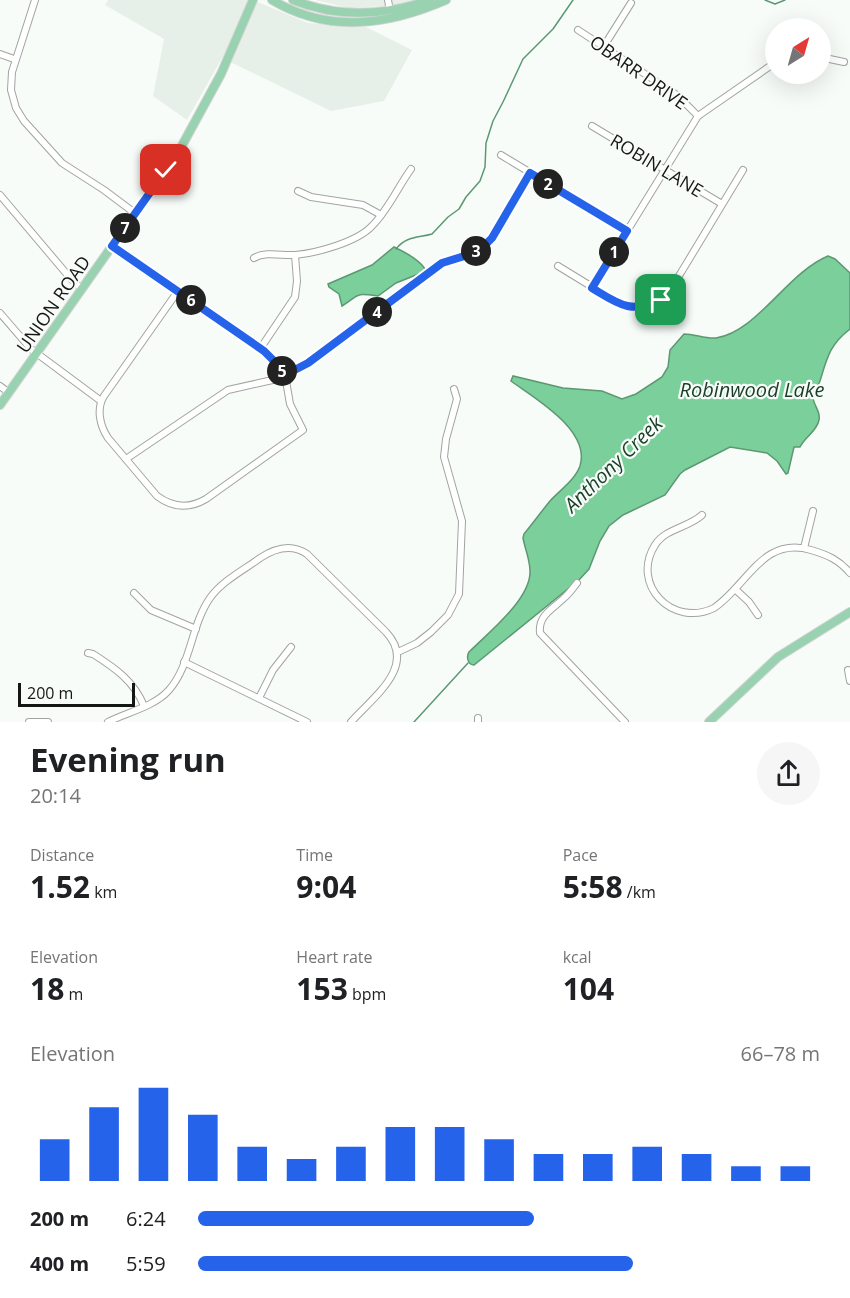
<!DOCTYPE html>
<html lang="en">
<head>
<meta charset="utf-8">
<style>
	:root { --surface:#fff; --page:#f6f6f6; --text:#202124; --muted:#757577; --accent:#2563eb }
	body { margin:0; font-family:"Open Sans",sans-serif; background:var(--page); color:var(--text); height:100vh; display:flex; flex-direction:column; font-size:22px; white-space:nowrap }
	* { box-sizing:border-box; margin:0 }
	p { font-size:20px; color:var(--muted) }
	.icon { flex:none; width:33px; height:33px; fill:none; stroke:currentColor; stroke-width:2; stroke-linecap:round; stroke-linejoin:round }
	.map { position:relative; height:722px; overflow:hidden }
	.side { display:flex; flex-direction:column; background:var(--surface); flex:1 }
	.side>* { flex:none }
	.needle { width:39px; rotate:37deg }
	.controls { position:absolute; left:765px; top:18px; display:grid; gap:12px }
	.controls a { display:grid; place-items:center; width:66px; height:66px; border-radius:50%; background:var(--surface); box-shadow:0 6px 24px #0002; font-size:30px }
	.scale { position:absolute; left:18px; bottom:15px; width:117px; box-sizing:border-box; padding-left:6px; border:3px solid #151716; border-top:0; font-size:16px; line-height:21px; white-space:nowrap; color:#151716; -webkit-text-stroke:4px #f8fcf9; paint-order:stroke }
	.pin { position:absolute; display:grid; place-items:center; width:51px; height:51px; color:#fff; margin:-26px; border-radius:12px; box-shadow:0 3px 9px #0006 }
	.km { position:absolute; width:30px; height:30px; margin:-15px; border-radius:50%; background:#222; color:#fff; font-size:16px; line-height:30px; text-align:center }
	.round { display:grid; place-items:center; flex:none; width:63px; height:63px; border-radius:32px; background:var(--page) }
	.summary { display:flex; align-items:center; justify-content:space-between; height:102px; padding:0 30px }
	h1 { font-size:33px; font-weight:700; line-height:45px }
	.stats { display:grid; grid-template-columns:repeat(3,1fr); gap:9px; height:102px; padding:6px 30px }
	.stats div { display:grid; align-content:center }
	.stats b { font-size:30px; font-weight:700 }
	.stats small { font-size:16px; font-weight:400 }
	.stats p { font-size:16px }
	.chart { height:168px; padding:12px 30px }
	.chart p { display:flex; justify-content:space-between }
	.chart svg { width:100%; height:108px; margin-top:6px; stroke:var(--accent); stroke-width:6 }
	ul { padding:0 30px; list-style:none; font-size:20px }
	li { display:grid; grid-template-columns:96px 72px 1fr; align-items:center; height:45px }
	li i { height:15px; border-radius:8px; background:var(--accent) }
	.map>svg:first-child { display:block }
	.built { fill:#e6f0e9 }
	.water { fill:#7bcf9a; stroke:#5c9872; stroke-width:1.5 }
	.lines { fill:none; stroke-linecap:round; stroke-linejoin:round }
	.stream { stroke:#5c9872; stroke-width:1.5 }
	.minor-casing { stroke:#a1a5a2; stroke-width:8 }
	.major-casing { stroke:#d5d5d5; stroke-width:10 }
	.minor { stroke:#fff; stroke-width:6 }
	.major { stroke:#99d2b0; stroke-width:8 }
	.route-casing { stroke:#fff; stroke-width:12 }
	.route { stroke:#2563eb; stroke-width:8 }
	.labels { text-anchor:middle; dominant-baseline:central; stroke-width:4.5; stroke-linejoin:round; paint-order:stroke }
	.street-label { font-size:18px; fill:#151716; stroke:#f8fcf9 }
	.water-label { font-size:20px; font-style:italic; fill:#193e28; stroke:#f8fcf9 }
</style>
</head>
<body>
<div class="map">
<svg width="850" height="722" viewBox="0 0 850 722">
	<rect width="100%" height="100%" fill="#f8fcf9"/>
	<!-- built -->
	<g class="built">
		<polygon points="108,0 253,0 308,23 366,27 412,50 384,101 331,111 222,58 187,120 153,96 164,39 105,5"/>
		<polygon points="315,0 415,0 399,5 349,8"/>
	</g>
	<!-- water -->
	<g class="water">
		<path d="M394,247c10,5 27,13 32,24l-30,12 -18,13c-25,-3 -17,-2 -36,10l-3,-12 -10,-7 -1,-3 44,-19z"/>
		<path d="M828,256l7,3 15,14v56c-20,15 -23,29 -30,52 -2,6 -7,10 -7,17 1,8 8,14 6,22 -2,11 -14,17 -19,27h-6l-6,26 -2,1 -9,-13 -10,-8 -37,-6 -45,23 -5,4 -15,21 -42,20 -14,11 -9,15 -11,28 -10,11 -105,85c-6,0 -8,-8 -5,-13 19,-19 62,-53 61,-81 0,-11 -5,-22 -7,-33l1,-4c9,-11 17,-22 26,-33 9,-10 25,-21 30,-35 11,-36 -46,-68 -69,-85l2,-5 50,12 39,3 20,8 14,-5 26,-17 6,-10 2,-17 14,-16c11,0 21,5 32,4 41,-6 71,-65 112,-82z"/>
	</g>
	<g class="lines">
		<!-- stream -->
		<g class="stream">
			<polyline points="765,0 775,4 785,0"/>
			<path d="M396,249c10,-13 22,-11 36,-15l16,-17 11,-8 7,-12 14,-16 5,-14 1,-24 7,-22 10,-19 20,-43 30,-30 20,-29"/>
			<polyline points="414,722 468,663"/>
		</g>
		<defs>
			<g id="minor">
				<polyline points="35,0 12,72 11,90 16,108 24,121 62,163 104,190 136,214"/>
				<polyline points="388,0 390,11"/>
				<polyline points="578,30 677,95 698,116"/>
				<polyline points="604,46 631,3"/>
				<polyline points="0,54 14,59"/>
				<polyline points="820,57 844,62"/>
				<polyline points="592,126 722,204"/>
				<polyline points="501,155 627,231"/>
				<polyline points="298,191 311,197 363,205 381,215"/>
				<polyline points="0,195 71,279 82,289"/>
				<path d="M113,246l155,108 17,21 5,29 13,26 -97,69c-17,10 -33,9 -49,-3l-49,-58c-8,-12 -12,-29 -4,-42l74,-105"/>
				<path d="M254,258c12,-7 28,-2 41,-3 22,-2 62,-13 77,-29 16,-16 26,-39 39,-57"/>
				<polyline points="558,266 625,307 643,307 661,300 669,292 685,266 743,170"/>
				<polyline points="592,288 698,116 776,62"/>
				<polyline points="0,313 31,349 101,401"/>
				<polyline points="260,349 295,297 297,281 295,255"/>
				<polyline points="0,386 9,393"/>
				<polyline points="126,459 228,390 277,379 308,363 442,263 482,248 492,238 530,173"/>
				<path d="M702,515c-14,13 -36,13 -47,30 -25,40 18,83 59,63 34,-23 48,-72 97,-58 17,5 28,10 39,23"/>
				<polyline points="804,548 813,511"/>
				<path d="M577,583c-4,5 -8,11 -13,15 -11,11 -26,17 -24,35l85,89"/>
				<polyline points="735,589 749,602 758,615"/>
				<polyline points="134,593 151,610 196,629"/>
				<polyline points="398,652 417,643 431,632 448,615 459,594 462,521 444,457 446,439 457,399 454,389"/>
				<path d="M88,653l5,1c22,14 41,27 51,52"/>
				<polyline points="184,662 307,722"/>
				<polyline points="848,670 850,681"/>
				<polyline points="259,698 273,670 291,647"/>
				<polyline points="29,722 48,722"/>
				<path d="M108,722c19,-10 46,-15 61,-32 22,-25 22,-65 41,-92 12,-17 34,-28 50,-40 15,-10 31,-15 47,-4l79,78c32,34 -13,65 -35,90"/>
				<polyline points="478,722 478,718"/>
			</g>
			<g id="major">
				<path d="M272,0c57,34 116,25 174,0"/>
				<path d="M293,0c45,18 91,16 137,0"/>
				<polyline points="0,405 179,151 221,74 253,0"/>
				<polyline points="709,722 778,657 850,612"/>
			</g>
		</defs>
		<!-- minor casing -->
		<use href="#minor" class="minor-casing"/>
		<!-- major casing -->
		<use href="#major" class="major-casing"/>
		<!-- minor -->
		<use href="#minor" class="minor"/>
		<!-- major -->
		<use href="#major" class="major"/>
	</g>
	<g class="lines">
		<defs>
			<path id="route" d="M166,170l-54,76 152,105 14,14 7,10 23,-12 134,-100 29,-9 11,-6 10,-10 38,-65 97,58 -35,57c25,15 39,27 69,12"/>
		</defs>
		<!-- route casing -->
		<use href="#route" class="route-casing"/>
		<!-- route -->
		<use href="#route" class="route"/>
	</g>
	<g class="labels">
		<!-- street labels -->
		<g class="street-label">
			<text transform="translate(639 72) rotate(35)">OBARR DRIVE</text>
			<text transform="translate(657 165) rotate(31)">ROBIN LANE</text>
			<text transform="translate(53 304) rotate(-55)">UNION ROAD</text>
		</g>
		<!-- water labels -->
		<g class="water-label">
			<text x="752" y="389">Robinwood Lake</text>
			<text transform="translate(613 464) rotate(-44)">Anthony Creek</text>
		</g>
	</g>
</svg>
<div class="controls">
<a><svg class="needle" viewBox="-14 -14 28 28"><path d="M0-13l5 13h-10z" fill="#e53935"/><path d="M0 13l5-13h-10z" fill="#757577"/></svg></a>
</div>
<div class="scale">200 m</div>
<div class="pin" style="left:661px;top:300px;background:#1e9e55"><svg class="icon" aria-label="arrive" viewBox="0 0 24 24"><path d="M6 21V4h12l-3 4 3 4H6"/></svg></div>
<div class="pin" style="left:166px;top:170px;background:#d93025"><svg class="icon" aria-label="check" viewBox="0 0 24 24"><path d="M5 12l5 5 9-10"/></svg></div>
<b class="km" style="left:614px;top:252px">1</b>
<b class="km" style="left:548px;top:184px">2</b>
<b class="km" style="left:476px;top:251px">3</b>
<b class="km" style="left:377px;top:312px">4</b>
<b class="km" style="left:282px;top:371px">5</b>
<b class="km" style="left:191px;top:300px">6</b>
<b class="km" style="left:125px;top:228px">7</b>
</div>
<section class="side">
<div class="summary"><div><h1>Evening run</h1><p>20:14</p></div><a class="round"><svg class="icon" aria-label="share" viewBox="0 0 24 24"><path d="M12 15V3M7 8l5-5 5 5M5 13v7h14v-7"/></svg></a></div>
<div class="stats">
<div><p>Distance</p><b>1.52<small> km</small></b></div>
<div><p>Time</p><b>9:04</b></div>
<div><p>Pace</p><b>5:58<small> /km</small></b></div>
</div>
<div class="stats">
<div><p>Elevation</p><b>18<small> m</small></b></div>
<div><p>Heart rate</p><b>153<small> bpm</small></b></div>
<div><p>kcal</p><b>104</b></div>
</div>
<div class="chart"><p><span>Elevation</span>66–78 m</p>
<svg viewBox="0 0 160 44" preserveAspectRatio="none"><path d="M5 44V27M15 44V14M25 44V6M35 44V17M45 44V30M55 44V35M65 44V30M75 44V22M85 44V22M95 44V27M105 44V33M115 44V33M125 44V30M135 44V33M145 44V38M155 44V38"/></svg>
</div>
<ul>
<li><b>200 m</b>6:24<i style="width:54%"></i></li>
<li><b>400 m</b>5:59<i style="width:70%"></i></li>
</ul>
</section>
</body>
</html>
